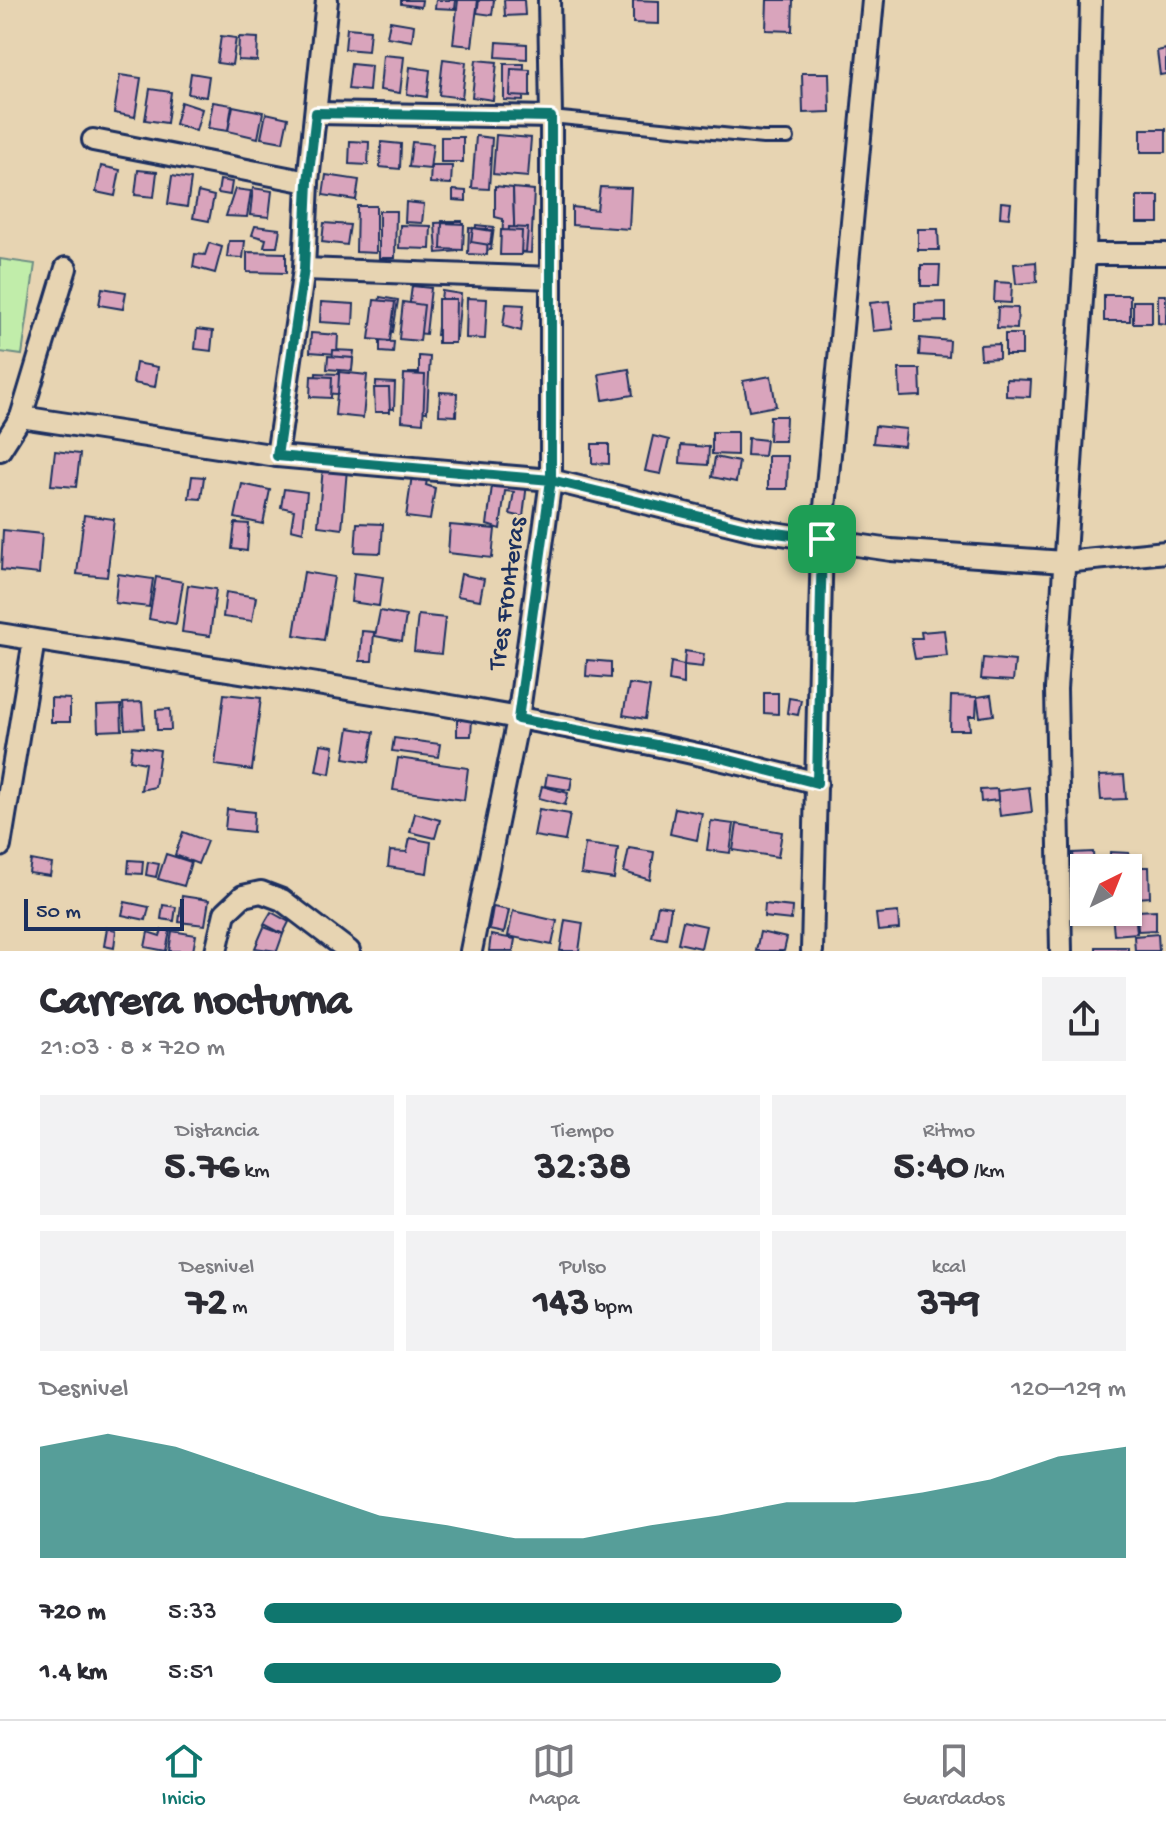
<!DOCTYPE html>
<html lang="es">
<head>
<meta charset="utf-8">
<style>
	:root { --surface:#fff; --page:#f2f2f3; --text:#2b2b33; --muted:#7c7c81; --line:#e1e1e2; --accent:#0f766e }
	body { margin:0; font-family:"Gochi Hand",sans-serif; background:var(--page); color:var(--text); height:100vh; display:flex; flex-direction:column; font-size:30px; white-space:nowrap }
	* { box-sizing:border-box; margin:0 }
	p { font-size:26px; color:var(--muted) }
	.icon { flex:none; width:44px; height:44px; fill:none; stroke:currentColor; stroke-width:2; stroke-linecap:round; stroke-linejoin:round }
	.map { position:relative; height:951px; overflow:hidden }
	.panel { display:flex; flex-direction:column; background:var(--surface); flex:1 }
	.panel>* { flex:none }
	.needle { width:52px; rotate:43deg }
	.buttons { position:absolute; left:1070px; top:854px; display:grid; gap:16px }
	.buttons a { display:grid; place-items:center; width:72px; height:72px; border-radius:0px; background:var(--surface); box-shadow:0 2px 6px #0004; font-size:40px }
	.scale { position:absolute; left:24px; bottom:20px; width:160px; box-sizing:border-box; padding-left:8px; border:4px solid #1b2f5e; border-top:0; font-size:22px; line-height:28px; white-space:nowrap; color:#1b2f5e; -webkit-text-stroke:6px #e7d4b2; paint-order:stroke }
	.pin { position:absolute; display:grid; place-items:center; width:68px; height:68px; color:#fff; margin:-34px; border-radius:16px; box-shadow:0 4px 12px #0006 }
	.round { display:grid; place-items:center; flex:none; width:84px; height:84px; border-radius:0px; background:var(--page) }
	.overview { display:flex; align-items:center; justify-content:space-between; height:136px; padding:0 40px }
	h1 { font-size:44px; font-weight:700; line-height:60px }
	.stats { display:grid; grid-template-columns:repeat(3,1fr); gap:12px; height:136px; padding:8px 40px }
	.stats div { display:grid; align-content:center; border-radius:0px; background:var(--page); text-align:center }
	.stats b { font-size:40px; font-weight:700 }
	.stats small { font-size:22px; font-weight:400 }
	.stats p { font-size:22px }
	.chart { height:224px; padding:16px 40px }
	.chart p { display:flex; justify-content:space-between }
	.chart svg { width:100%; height:144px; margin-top:8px; fill:var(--accent); opacity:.7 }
	ul { padding:0 40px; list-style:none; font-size:26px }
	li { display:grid; grid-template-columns:128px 96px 1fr; align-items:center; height:60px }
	li i { height:20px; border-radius:10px; background:var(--accent) }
	.tab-bar { display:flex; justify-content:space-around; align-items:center; height:112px; border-top:2px solid var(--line); background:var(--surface); font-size:22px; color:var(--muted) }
	.tab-bar a { display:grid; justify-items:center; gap:4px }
	.tab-bar .selected { color:var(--accent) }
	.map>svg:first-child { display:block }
	.green { fill:#c1edaa; stroke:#6e8e84; stroke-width:2 }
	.building { fill:#d9a4bc; stroke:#1b2f5e; stroke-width:2 }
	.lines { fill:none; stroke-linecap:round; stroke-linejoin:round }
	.lane-casing { stroke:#1b2f5e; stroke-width:16 }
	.street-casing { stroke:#1b2f5e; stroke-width:26 }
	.lane { stroke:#e7d4b2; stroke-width:10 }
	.street { stroke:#e7d4b2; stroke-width:20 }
	.route-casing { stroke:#fff; stroke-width:16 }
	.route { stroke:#0f766e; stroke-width:10 }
	.labels { text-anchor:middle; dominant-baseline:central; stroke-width:7; stroke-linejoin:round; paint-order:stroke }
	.street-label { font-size:26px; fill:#1b2f5e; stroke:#e7d4b2 }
</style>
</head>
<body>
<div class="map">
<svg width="1166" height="951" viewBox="0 0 1166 951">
	<rect width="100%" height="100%" fill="#e7d4b2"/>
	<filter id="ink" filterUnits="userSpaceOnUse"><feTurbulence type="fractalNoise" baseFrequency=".0125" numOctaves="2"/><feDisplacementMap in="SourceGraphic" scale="16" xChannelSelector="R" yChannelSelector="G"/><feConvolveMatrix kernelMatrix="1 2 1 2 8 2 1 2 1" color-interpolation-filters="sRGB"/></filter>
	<g filter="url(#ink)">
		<!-- green -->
		<polygon class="green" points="0,259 35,264 22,355 0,352"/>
		<!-- building -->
		<g class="building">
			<polygon points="401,0 422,0 421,7 401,4"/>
			<polygon points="436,0 456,0 455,9 435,8"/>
			<polygon points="458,0 478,0 472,46 453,44"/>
			<polygon points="479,0 494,0 492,15 477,13"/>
			<polygon points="504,0 524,0 525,15 505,16"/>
			<polygon points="633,0 659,1 659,24 633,23"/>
			<polygon points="767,0 793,0 792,31 766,30"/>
			<polygon points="390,21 414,25 412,41 387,37"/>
			<polygon points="347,28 370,30 368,51 345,49"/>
			<polygon points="221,36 236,38 232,65 217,63"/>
			<polygon points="239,37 258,38 257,61 238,60"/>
			<polygon points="497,42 527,44 527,59 496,57"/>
			<polygon points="1166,49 1166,74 1160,75 1157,51"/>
			<polygon points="383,55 404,57 400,93 380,90"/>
			<polygon points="443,59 466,62 462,98 439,95"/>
			<polygon points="476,60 497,62 493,100 472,97"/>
			<polygon points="351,64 371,66 369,91 348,89"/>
			<polygon points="504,64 524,64 523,101 504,100"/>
			<polygon points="410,67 430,70 427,97 407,94"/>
			<polygon points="511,69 530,70 530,97 510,96"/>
			<polygon points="191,73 209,76 206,97 188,94"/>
			<polygon points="802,73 829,73 830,112 803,113"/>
			<polygon points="120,75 141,78 135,117 114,113"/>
			<polygon points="150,89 171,92 167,123 145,120"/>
			<polygon points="181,102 202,109 196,131 175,124"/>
			<polygon points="213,102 232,105 228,131 208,128"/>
			<polygon points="233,106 263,112 258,138 228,131"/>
			<polygon points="266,113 288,118 283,142 261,138"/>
			<rect x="1141" y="129" width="25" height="23"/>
			<polygon points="496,135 531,138 528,177 493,174"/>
			<polygon points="476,136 492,138 489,189 472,188"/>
			<rect x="441" y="137" width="22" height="25"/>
			<polygon points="350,141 369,142 368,165 349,164"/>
			<polygon points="381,142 401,144 400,169 380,167"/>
			<polygon points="412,142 433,144 430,169 409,167"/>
			<polygon points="101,166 120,170 115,196 96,192"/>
			<polygon points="431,166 452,166 451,184 430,183"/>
			<polygon points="138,170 157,172 154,197 135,195"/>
			<polygon points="326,175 359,180 356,200 323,195"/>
			<polygon points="172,176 191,179 187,207 168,204"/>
			<polygon points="220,180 232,182 230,195 218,193"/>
			<polygon points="495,186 513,188 515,252 502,251 503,219 495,217"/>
			<polygon points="600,187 631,188 629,229 572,225 572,207 597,210"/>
			<polygon points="253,188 272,191 269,217 250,215"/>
			<polygon points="513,188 534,190 531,253 515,252"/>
			<polygon points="235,189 251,191 247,217 226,216"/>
			<polygon points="453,190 466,191 466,201 453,200"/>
			<polygon points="198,192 214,196 209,221 193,218"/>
			<rect x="1137" y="196" width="22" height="27"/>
			<polygon points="406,202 424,204 422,223 405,222"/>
			<polygon points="1001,202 1011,203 1009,218 1000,217"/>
			<polygon points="357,206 376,206 376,253 356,252"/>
			<polygon points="379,211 396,211 395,258 379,258"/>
			<rect x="442" y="221" width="20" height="27"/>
			<polygon points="455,222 458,251 437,253 435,223"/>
			<polygon points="324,223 350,225 347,245 322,242"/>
			<polygon points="442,223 464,224 463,250 441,249"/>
			<polygon points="400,225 431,226 430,249 399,248"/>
			<polygon points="476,225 494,227 491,250 473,248"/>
			<polygon points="255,226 280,229 277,247 264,247 266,239 252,235"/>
			<polygon points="509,227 528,228 526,252 507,251"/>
			<polygon points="469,228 488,229 487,255 468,254"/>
			<polygon points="473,228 492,231 490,245 471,242"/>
			<polygon points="918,229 938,229 939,250 918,250"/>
			<polygon points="501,230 522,231 521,255 500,255"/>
			<polygon points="229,241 245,241 243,258 227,257"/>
			<polygon points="209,243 222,247 215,273 193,267 195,254 205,255"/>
			<polygon points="247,252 286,253 286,273 247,272"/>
			<polygon points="1036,262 1037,282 1016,284 1014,264"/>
			<polygon points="921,265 940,265 939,286 921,286"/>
			<polygon points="995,282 1012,283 1011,303 994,302"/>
			<polygon points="412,286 431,288 426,334 406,332"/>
			<polygon points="102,288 126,292 123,309 99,305"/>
			<polygon points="442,291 461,294 457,337 437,335"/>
			<rect x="1104" y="295" width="26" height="26"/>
			<polygon points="1158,295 1166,295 1166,324 1158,323"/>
			<polygon points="380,297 398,300 393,332 375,328"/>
			<polygon points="467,298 487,299 485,339 466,338"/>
			<polygon points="438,299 456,299 455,343 438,343"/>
			<polygon points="374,300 395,302 390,341 369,339"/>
			<polygon points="889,301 893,329 873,331 870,303"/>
			<rect x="1133" y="301" width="19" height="22"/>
			<polygon points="321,302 354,304 353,324 320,322"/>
			<polygon points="403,302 424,305 420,341 399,339"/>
			<polygon points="946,302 946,321 915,322 915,303"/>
			<polygon points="506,304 524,305 521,331 503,326"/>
			<polygon points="998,307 1018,308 1017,329 997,328"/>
			<polygon points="197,329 213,331 211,351 195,349"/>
			<polygon points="311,333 338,335 337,354 310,352"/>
			<rect x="1005" y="334" width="17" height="21"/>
			<polygon points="920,338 950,341 949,357 919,355"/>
			<polygon points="380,341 394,342 393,353 380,352"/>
			<polygon points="999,344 999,358 981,359 980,345"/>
			<polygon points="333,350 354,351 352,368 332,366"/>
			<polygon points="328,356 353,358 352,371 327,369"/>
			<polygon points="419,356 430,357 427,412 406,411 409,373 419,373"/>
			<polygon points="136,363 158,367 155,387 133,383"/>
			<polygon points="629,369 633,395 603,400 599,374"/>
			<polygon points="899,369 920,369 921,396 900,397"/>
			<polygon points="339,372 367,375 363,418 335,415"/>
			<polygon points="316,373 339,374 338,394 315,393"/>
			<polygon points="404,374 425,375 423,423 402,421"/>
			<polygon points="311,376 332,377 331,398 310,397"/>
			<polygon points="771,376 776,406 749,411 743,381"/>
			<polygon points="1006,379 1031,380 1030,397 1006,396"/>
			<polygon points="376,382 395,383 394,409 375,408"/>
			<polygon points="374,388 389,388 390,412 375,412"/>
			<polygon points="440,392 457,393 456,416 439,415"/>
			<polygon points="770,416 786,416 785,441 769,441"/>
			<polygon points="875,426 906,429 904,446 873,443"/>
			<polygon points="712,432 737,432 737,455 712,454"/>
			<polygon points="653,436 669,440 661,474 645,471"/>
			<polygon points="748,438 766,440 764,456 747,455"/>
			<polygon points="592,444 609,444 609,464 592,463"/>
			<polygon points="681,445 709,447 708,465 680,463"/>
			<polygon points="55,451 80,454 76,487 51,485"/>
			<polygon points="768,456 788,456 787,489 768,489"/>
			<polygon points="715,457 739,462 736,482 712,477"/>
			<polygon points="323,467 347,469 342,529 318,526"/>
			<polygon points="412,475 428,475 426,485 435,488 430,520 406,517"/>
			<polygon points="192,476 204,477 201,499 189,498"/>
			<polygon points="493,478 527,483 523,517 510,514 514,492 505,491 500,529 487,525"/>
			<polygon points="242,484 270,490 263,524 235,518"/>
			<polygon points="284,489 307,492 303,532 291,529 294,510 281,507"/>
			<polygon points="84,515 114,519 107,577 77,574"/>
			<polygon points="235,523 249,524 247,551 232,549"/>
			<polygon points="357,523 383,524 381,553 355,552"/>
			<polygon points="450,525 495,529 492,558 448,553"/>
			<polygon points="3,530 42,534 39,574 1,570"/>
			<polygon points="304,572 334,577 324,640 294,635"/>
			<polygon points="354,573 383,577 379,606 351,602"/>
			<polygon points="118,574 153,579 149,607 115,603"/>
			<polygon points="461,574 484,579 480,600 457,596"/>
			<polygon points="156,577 183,582 176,624 149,619"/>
			<polygon points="188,585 216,589 210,636 182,632"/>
			<polygon points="226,592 256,597 252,621 223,617"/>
			<polygon points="380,611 406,616 402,641 375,636"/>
			<polygon points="418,615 445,618 441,654 414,651"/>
			<polygon points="944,630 947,656 915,659 911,638 922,638 921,632"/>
			<polygon points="362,631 374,632 372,661 360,661"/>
			<polygon points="685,651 704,654 702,667 684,665"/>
			<polygon points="983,658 1015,661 1013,681 981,679"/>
			<polygon points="587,660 611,662 611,678 586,676"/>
			<polygon points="671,662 684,665 684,684 669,681"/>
			<polygon points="629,684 650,687 645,719 623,715"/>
			<polygon points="764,693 778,693 778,714 764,713"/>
			<polygon points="224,694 261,698 252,770 215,765"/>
			<polygon points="991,695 994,715 980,717 977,697"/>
			<polygon points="951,696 977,697 976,716 969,716 970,730 950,730"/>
			<polygon points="51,698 70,699 70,722 51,722"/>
			<polygon points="789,698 801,700 798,715 787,713"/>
			<polygon points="142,702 144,728 125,729 123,703"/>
			<polygon points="121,705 122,730 98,731 97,706"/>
			<polygon points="170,709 171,730 157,730 156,710"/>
			<polygon points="457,719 472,719 471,736 457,736"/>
			<polygon points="349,728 374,732 369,762 344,758"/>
			<polygon points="394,738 440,744 438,757 392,751"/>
			<polygon points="321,744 334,746 330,774 316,771"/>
			<polygon points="132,746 160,750 155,787 141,790 145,763 130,760"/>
			<polygon points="398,758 468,768 464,800 393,790"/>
			<polygon points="547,774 572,778 570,790 545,786"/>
			<polygon points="1124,775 1126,799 1101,800 1099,776"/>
			<polygon points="542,786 568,793 565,805 539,798"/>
			<polygon points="1029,787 1032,812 1000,816 997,791"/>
			<polygon points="997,789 998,800 981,802 980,790"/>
			<polygon points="675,808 702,813 697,840 670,834"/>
			<polygon points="227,809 254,812 253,832 225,829"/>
			<polygon points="539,809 570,814 565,841 534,836"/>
			<polygon points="415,813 440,820 435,838 410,832"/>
			<polygon points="711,821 734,824 730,853 707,850"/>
			<polygon points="737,824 782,832 778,857 733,850"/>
			<polygon points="183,832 207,841 198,864 175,855"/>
			<polygon points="410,838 431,842 427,873 388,867 390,851 407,852"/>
			<polygon points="585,844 618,848 614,879 581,874"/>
			<polygon points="629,848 654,852 650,880 624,872"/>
			<polygon points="1093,852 1094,868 1075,871 1073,853"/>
			<polygon points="1110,852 1129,853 1128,889 1128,868 1110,868"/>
			<polygon points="166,854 191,862 184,886 158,879"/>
			<polygon points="31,860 52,864 50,876 29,873"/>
			<polygon points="129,860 143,861 142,874 128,873"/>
			<polygon points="148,862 159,864 156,877 146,875"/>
			<polygon points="1136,867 1149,867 1150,897 1137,898"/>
			<polygon points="1084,874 1084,895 1080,895 1078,875"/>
			<polygon points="182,896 209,900 205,925 179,922"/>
			<polygon points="125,902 149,907 146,920 122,915"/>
			<polygon points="765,904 792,907 791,920 764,917"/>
			<polygon points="1084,904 1084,912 1099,912 1099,917 1080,919 1079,905"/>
			<polygon points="163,905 176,907 174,921 161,919"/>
			<polygon points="658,905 671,907 666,939 652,937"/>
			<polygon points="493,907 509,910 504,933 489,930"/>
			<polygon points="1156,910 1156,930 1138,931 1137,911"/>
			<polygon points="513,911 557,921 552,945 508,936"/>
			<polygon points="1135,911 1137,933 1114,935 1112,913"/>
			<polygon points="271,912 289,922 283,934 264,924"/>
			<polygon points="898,912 899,929 878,931 876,914"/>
			<polygon points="565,920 583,923 579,951 560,951"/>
			<polygon points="683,921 706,926 701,948 678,943"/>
			<polygon points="264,927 283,934 277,951 255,948"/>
			<polygon points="107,928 116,930 114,948 104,946"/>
			<polygon points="162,930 170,931 166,951 145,947 148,932 160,936"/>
			<polygon points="172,931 196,935 193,951 169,951"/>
			<polygon points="760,932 787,938 784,951 756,951"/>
			<polygon points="1158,934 1159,951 1135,951 1134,936"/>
			<polygon points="491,935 515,939 513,951 489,951"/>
			<rect x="1096" y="947" width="32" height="4"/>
		</g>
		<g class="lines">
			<defs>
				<polyline id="lane" points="551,117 763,138 788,138"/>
				<g id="street">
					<polyline points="316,113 551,117"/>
					<polyline points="93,140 308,182"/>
					<polyline points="1085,254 1166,254"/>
					<polyline points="304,269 551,278"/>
					<polyline points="21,417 277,456 551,480 754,530 891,550 1064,562 1166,552"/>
					<polyline points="0,450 21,417 66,268"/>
					<polyline points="277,456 304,269 308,182 327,0"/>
					<path d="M0,634c273,45 549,79 817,149"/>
					<polyline points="0,846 34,640"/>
					<polyline points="216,951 225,913 243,896 261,892 282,900 349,951"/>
					<polyline points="471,951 518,719 551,480 551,117 549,0"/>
					<polyline points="812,951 822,539 873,0"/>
					<polyline points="1061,951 1056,689 1085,254 1091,0"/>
				</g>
			</defs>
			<!-- lane casing -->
			<use href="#lane" class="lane-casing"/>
			<!-- street casing -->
			<use href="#street" class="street-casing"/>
			<!-- lane -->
			<use href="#lane" class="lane"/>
			<!-- street -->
			<use href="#street" class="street"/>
		</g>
	</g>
	<g class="lines" filter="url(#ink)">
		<defs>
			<polyline id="route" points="822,539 754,530 551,480 551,117 316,113 308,182 304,269 277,456 551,480 518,719 714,756 817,783 822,539"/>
		</defs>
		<!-- route casing -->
		<use href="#route" class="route-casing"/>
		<!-- route -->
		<use href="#route" class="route"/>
	</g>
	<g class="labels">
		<!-- street labels -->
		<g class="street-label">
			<text transform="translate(509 594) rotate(-82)">Tres Fronteras</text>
		</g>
	</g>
</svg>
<div class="buttons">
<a><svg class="needle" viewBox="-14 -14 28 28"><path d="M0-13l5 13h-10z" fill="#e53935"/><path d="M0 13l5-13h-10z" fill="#7c7c81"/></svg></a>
</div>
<div class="scale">50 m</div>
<div class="pin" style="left:822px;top:539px;background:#1e9e55"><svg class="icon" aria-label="arrive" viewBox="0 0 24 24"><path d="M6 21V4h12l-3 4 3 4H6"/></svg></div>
</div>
<section class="panel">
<div class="overview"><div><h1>Carrera nocturna</h1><p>21:03 · 8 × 720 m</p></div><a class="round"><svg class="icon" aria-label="share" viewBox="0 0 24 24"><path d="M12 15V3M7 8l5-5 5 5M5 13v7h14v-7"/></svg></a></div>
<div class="stats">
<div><p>Distancia</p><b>5.76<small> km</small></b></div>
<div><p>Tiempo</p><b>32:38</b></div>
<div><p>Ritmo</p><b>5:40<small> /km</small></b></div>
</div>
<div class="stats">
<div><p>Desnivel</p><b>72<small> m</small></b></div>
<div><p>Pulso</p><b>143<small> bpm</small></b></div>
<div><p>kcal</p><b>379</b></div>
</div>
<div class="chart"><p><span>Desnivel</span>120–129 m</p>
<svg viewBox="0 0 160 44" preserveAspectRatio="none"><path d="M0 44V10L10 6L20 10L30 17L40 24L50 31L60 34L70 38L80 38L90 34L100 31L110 27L120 27L130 24L140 20L150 13L160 10V44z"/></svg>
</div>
<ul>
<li><b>720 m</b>5:33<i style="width:74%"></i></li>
<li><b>1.4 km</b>5:51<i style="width:60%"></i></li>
</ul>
</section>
<nav class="tab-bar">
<a class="selected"><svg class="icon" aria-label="home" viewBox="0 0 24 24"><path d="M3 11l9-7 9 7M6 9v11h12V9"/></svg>Inicio</a>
<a><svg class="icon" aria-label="map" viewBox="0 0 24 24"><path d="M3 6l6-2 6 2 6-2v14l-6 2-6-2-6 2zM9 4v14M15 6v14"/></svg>Mapa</a>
<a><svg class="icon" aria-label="saved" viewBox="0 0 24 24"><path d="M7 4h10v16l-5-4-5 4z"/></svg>Guardados</a>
</nav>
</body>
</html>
